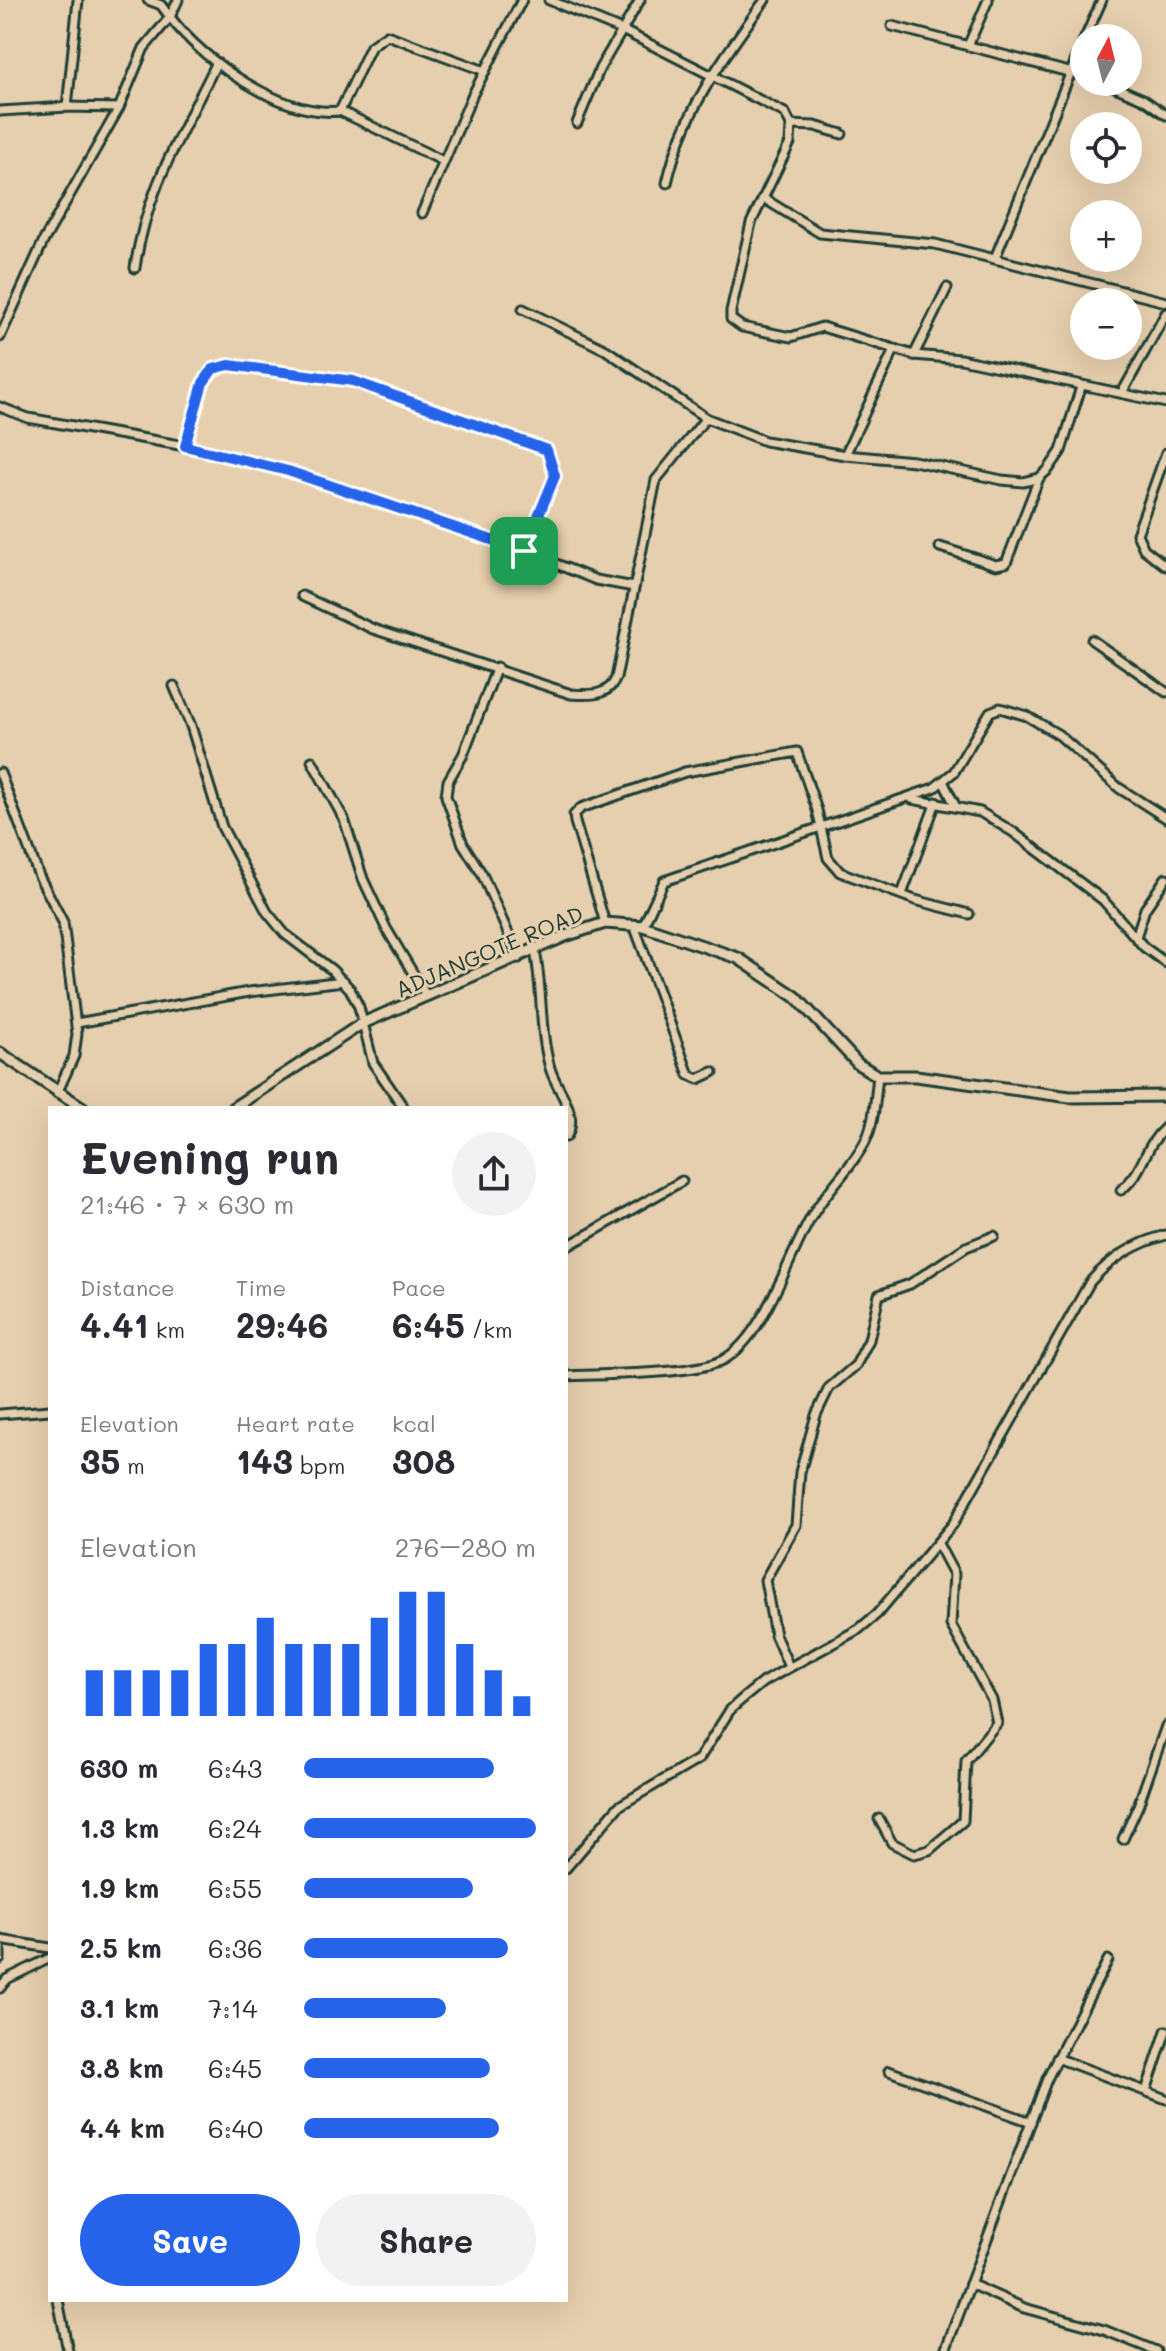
<!DOCTYPE html>
<html lang="en">
<head>
<meta charset="utf-8">
<style>
	:root { --surface:#fff; --page:#f2f2f3; --text:#2b2b33; --muted:#7c7c81; --accent:#2563eb }
	body { margin:0; font-family:Mali,sans-serif; background:var(--page); color:var(--text); height:100vh; display:flex; flex-direction:column; font-size:30px; white-space:nowrap }
	* { box-sizing:border-box; margin:0 }
	p { font-size:26px; color:var(--muted) }
	.icon { flex:none; width:44px; height:44px; fill:none; stroke:currentColor; stroke-width:2; stroke-linecap:round; stroke-linejoin:round }
	.map { position:relative; flex:1; overflow:hidden }
	.sheet { position:absolute; left:48px; top:1106px; width:520px; height:1196px; display:flex; flex-direction:column; background:var(--surface); border-radius:0px; box-shadow:0 8px 32px #0002 }
	.sheet>* { flex:none }
	.needle { width:52px; rotate:7deg }
	.tools { position:absolute; left:1070px; top:24px; display:grid; gap:16px }
	.tools a { display:grid; place-items:center; width:72px; height:72px; border-radius:50%; background:var(--surface); box-shadow:0 8px 32px #0002; font-size:40px }
	.pin { position:absolute; display:grid; place-items:center; width:68px; height:68px; color:#fff; margin:-34px; border-radius:16px; box-shadow:0 4px 12px #0006 }
	.round { display:grid; place-items:center; flex:none; width:84px; height:84px; border-radius:42px; background:var(--page) }
	.overview { display:flex; align-items:center; justify-content:space-between; height:136px; padding:0 32px }
	h1 { font-size:44px; font-weight:700; line-height:60px }
	.figures { display:grid; grid-template-columns:repeat(3,1fr); gap:12px; height:136px; padding:8px 32px }
	.figures div { display:grid; align-content:center }
	.figures b { font-size:34px; font-weight:700 }
	.figures small { font-size:22px; font-weight:400 }
	.figures p { font-size:22px }
	.chart { height:224px; padding:16px 32px }
	.chart p { display:flex; justify-content:space-between }
	.chart svg { width:100%; height:144px; margin-top:8px; stroke:var(--accent); stroke-width:6 }
	.button { display:flex; gap:16px; margin-top:auto; padding:16px 32px }
	.button a { flex:1; height:92px; border-radius:48px; background:var(--accent); color:#fff; font-size:32px; font-weight:700; line-height:92px; text-align:center }
	.button a+a { background:var(--page); color:var(--text) }
	ul { padding:0 32px; list-style:none; font-size:26px }
	li { display:grid; grid-template-columns:128px 96px 1fr; align-items:center; height:60px }
	li i { height:20px; border-radius:10px; background:var(--accent) }
	.map>svg:first-child { display:block }
	.lines { fill:none; stroke-linecap:round; stroke-linejoin:round }
	.minor-casing { stroke:#1f3d34; stroke-width:13 }
	.tertiary-casing { stroke:#1f3d34; stroke-width:15 }
	.minor { stroke:#e6cfae; stroke-width:7 }
	.tertiary { stroke:#e6cfae; stroke-width:9 }
	.route-casing { stroke:#fff; stroke-width:16 }
	.route { stroke:#2563eb; stroke-width:10 }
	.labels { text-anchor:middle; dominant-baseline:central; stroke-width:6; stroke-linejoin:round; paint-order:stroke }
	.street-label { font-size:22px; fill:#1f3d34; stroke:#e6cfae }
</style>
</head>
<body>
<div class="map">
<svg width="1166" height="2351" viewBox="0 0 1166 2351">
	<rect width="100%" height="100%" fill="#e6cfae"/>
	<filter id="ink" filterUnits="userSpaceOnUse"><feTurbulence type="fractalNoise" baseFrequency=".0125" numOctaves="2"/><feDisplacementMap in="SourceGraphic" scale="16" xChannelSelector="R" yChannelSelector="G"/><feConvolveMatrix kernelMatrix="1 2 1 2 8 2 1 2 1" color-interpolation-filters="sRGB"/></filter>
	<g filter="url(#ink)">
		<g class="lines">
			<defs>
				<g id="minor">
					<polyline points="148,0 161,5 170,17 178,0"/>
					<polyline points="549,0 624,31 785,113 791,125 790,143 751,223 731,311 731,319 742,327 791,337 822,327 914,355 961,359 1166,403"/>
					<polyline points="892,26 1084,76"/>
					<polyline points="1085,38 1102,0"/>
					<polyline points="968,46 988,0"/>
					<polyline points="1103,82 1143,99 1166,115"/>
					<polyline points="67,107 78,0"/>
					<polyline points="0,111 67,107 119,108"/>
					<polyline points="340,111 443,161"/>
					<polyline points="577,123 600,68 640,0"/>
					<polyline points="791,125 815,126 842,134"/>
					<path d="M667,183c16,-72 56,-125 98,-183"/>
					<polyline points="763,198 820,233 935,244 1166,302"/>
					<polyline points="422,213 472,96 522,0"/>
					<polyline points="995,258 1084,40"/>
					<path d="M135,268c11,-79 47,-134 81,-204"/>
					<polyline points="523,309 606,350 706,418 765,441 845,455 914,461 1002,480 1023,482 1039,478 1048,470 1061,451 1081,387"/>
					<path d="M0,337l44,-97 75,-132 25,-60 26,-31c33,44 112,100 170,94l31,-65 16,-11 98,36"/>
					<polyline points="914,355 947,288"/>
					<polyline points="1122,393 1166,313"/>
					<polyline points="0,407 28,418 185,446 288,471 524,551 596,580 634,587"/>
					<polyline points="185,446 203,383 213,369 229,365 353,381 547,450 555,476 524,551"/>
					<polyline points="1166,453 1137,534 1144,549 1166,566"/>
					<polyline points="845,455 894,350"/>
					<polyline points="940,547 996,565 1006,563 1039,478"/>
					<path d="M302,596l71,33 198,65c18,1 37,3 45,-16l40,-198 50,-62"/>
					<polyline points="1092,640 1166,692"/>
					<polyline points="497,667 463,755 448,781 446,796 463,844 482,874 519,958"/>
					<polyline points="174,686 191,726 222,827 267,912 285,934 332,970 350,989 359,1007 373,1063 404,1108"/>
					<polyline points="312,761 344,819 363,879 386,928 426,995"/>
					<polyline points="0,773 39,876 63,922 77,1034 74,1056 57,1093"/>
					<polyline points="944,783 955,805"/>
					<polyline points="912,799 980,812 1013,832 1103,900 1144,947 1166,963"/>
					<polyline points="902,894 936,802"/>
					<polyline points="605,923 575,822 574,815 581,808 685,772 797,752 817,810 828,858 840,872 915,900 969,914"/>
					<polyline points="634,925 689,1075 698,1079 713,1072"/>
					<polyline points="643,926 664,881 934,788 954,772 990,712 1000,708 1027,716 1059,735 1119,788 1166,818"/>
					<polyline points="1136,937 1145,909 1166,878"/>
					<path d="M535,951c8,39 4,78 15,117 6,22 31,46 16,69"/>
					<polyline points="77,1023 249,992 344,981"/>
					<path d="M1121,1190c25,-20 21,-42 45,-63"/>
					<polyline points="566,1247 682,1181"/>
					<path d="M566,1376c36,-2 128,-1 157,-16 42,-23 65,-104 89,-144 15,-26 40,-49 53,-74 10,-20 10,-44 13,-66"/>
					<polyline points="0,1414 50,1410"/>
					<polyline points="789,1667 775,1635 765,1580 796,1525 800,1472 816,1415 829,1388 856,1365 869,1340 879,1295 910,1284 966,1247 994,1236"/>
					<polyline points="879,1819 892,1843 914,1854 929,1850 963,1821 966,1761 997,1723 992,1700 951,1625 954,1574 938,1544"/>
					<polyline points="1123,1839 1138,1806 1166,1726"/>
					<path d="M566,1868l53,-62 80,-47 31,-49 11,-10 22,-18 96,-53 18,-15 76,-90 137,-242c20,-23 46,-39 76,-47"/>
					<polyline points="0,1940 50,1948"/>
					<polyline points="0,1947 0,1959"/>
					<polyline points="0,1988 7,1979 50,1958"/>
					<polyline points="1057,2058 1166,2099"/>
					<polyline points="889,2071 1031,2122"/>
					<polyline points="1146,2091 1166,2031"/>
					<polyline points="970,2284 1024,2308 1104,2330 1156,2351"/>
					<polyline points="58,2300 68,2351"/>
					<polyline points="945,2351 1047,2079 1108,1960"/>
				</g>
				<g id="tertiary">
					<polyline points="0,1053 83,1108"/>
					<polyline points="233,1108 363,1023 565,936 605,923 643,926 738,958 796,997 858,1064 878,1076 916,1076 1070,1097 1166,1096"/>
				</g>
			</defs>
			<!-- minor casing -->
			<use href="#minor" class="minor-casing"/>
			<!-- tertiary casing -->
			<use href="#tertiary" class="tertiary-casing"/>
			<!-- minor -->
			<use href="#minor" class="minor"/>
			<!-- tertiary -->
			<use href="#tertiary" class="tertiary"/>
		</g>
	</g>
	<g class="lines" filter="url(#ink)">
		<defs>
			<polygon id="route" points="229,365 353,381 547,450 555,476 524,551 288,471 185,446 203,383 213,369"/>
		</defs>
		<!-- route casing -->
		<use href="#route" class="route-casing"/>
		<!-- route -->
		<use href="#route" class="route"/>
	</g>
	<g class="labels">
		<!-- street labels -->
		<g class="street-label">
			<text transform="translate(489 951) rotate(-23)">ADJANGOTE ROAD</text>
		</g>
	</g>
</svg>
<div class="tools">
<a><svg class="needle" viewBox="-14 -14 28 28"><path d="M0-13l5 13h-10z" fill="#e53935"/><path d="M0 13l5-13h-10z" fill="#7c7c81"/></svg></a>
<a><svg class="icon" aria-label="locate" viewBox="0 0 24 24"><circle cx="12" cy="12" r="6"/><path d="M12 2v4M12 18v4M2 12h4M18 12h4"/></svg></a>
<a>+</a>
<a>−</a>
</div>
<div class="pin" style="left:524px;top:551px;background:#1e9e55"><svg class="icon" aria-label="arrive" viewBox="0 0 24 24"><path d="M6 21V4h12l-3 4 3 4H6"/></svg></div>
<section class="sheet">
<div class="overview"><div><h1>Evening run</h1><p>21:46 · 7 × 630 m</p></div><a class="round"><svg class="icon" aria-label="share" viewBox="0 0 24 24"><path d="M12 15V3M7 8l5-5 5 5M5 13v7h14v-7"/></svg></a></div>
<div class="figures">
<div><p>Distance</p><b>4.41<small> km</small></b></div>
<div><p>Time</p><b>29:46</b></div>
<div><p>Pace</p><b>6:45<small> /km</small></b></div>
</div>
<div class="figures">
<div><p>Elevation</p><b>35<small> m</small></b></div>
<div><p>Heart rate</p><b>143<small> bpm</small></b></div>
<div><p>kcal</p><b>308</b></div>
</div>
<div class="chart"><p><span>Elevation</span>276–280 m</p>
<svg viewBox="0 0 160 44" preserveAspectRatio="none"><path d="M5 44V30M15 44V30M25 44V30M35 44V30M45 44V22M55 44V22M65 44V14M75 44V22M85 44V22M95 44V22M105 44V14M115 44V6M125 44V6M135 44V22M145 44V30M155 44V38"/></svg>
</div>
<ul>
<li><b>630 m</b>6:43<i style="width:82%"></i></li>
<li><b>1.3 km</b>6:24<i style="width:100%"></i></li>
<li><b>1.9 km</b>6:55<i style="width:73%"></i></li>
<li><b>2.5 km</b>6:36<i style="width:88%"></i></li>
<li><b>3.1 km</b>7:14<i style="width:61%"></i></li>
<li><b>3.8 km</b>6:45<i style="width:80%"></i></li>
<li><b>4.4 km</b>6:40<i style="width:84%"></i></li>
</ul>
<div class="button"><a>Save</a><a>Share</a></div>
</section>
</div>
</body>
</html>
